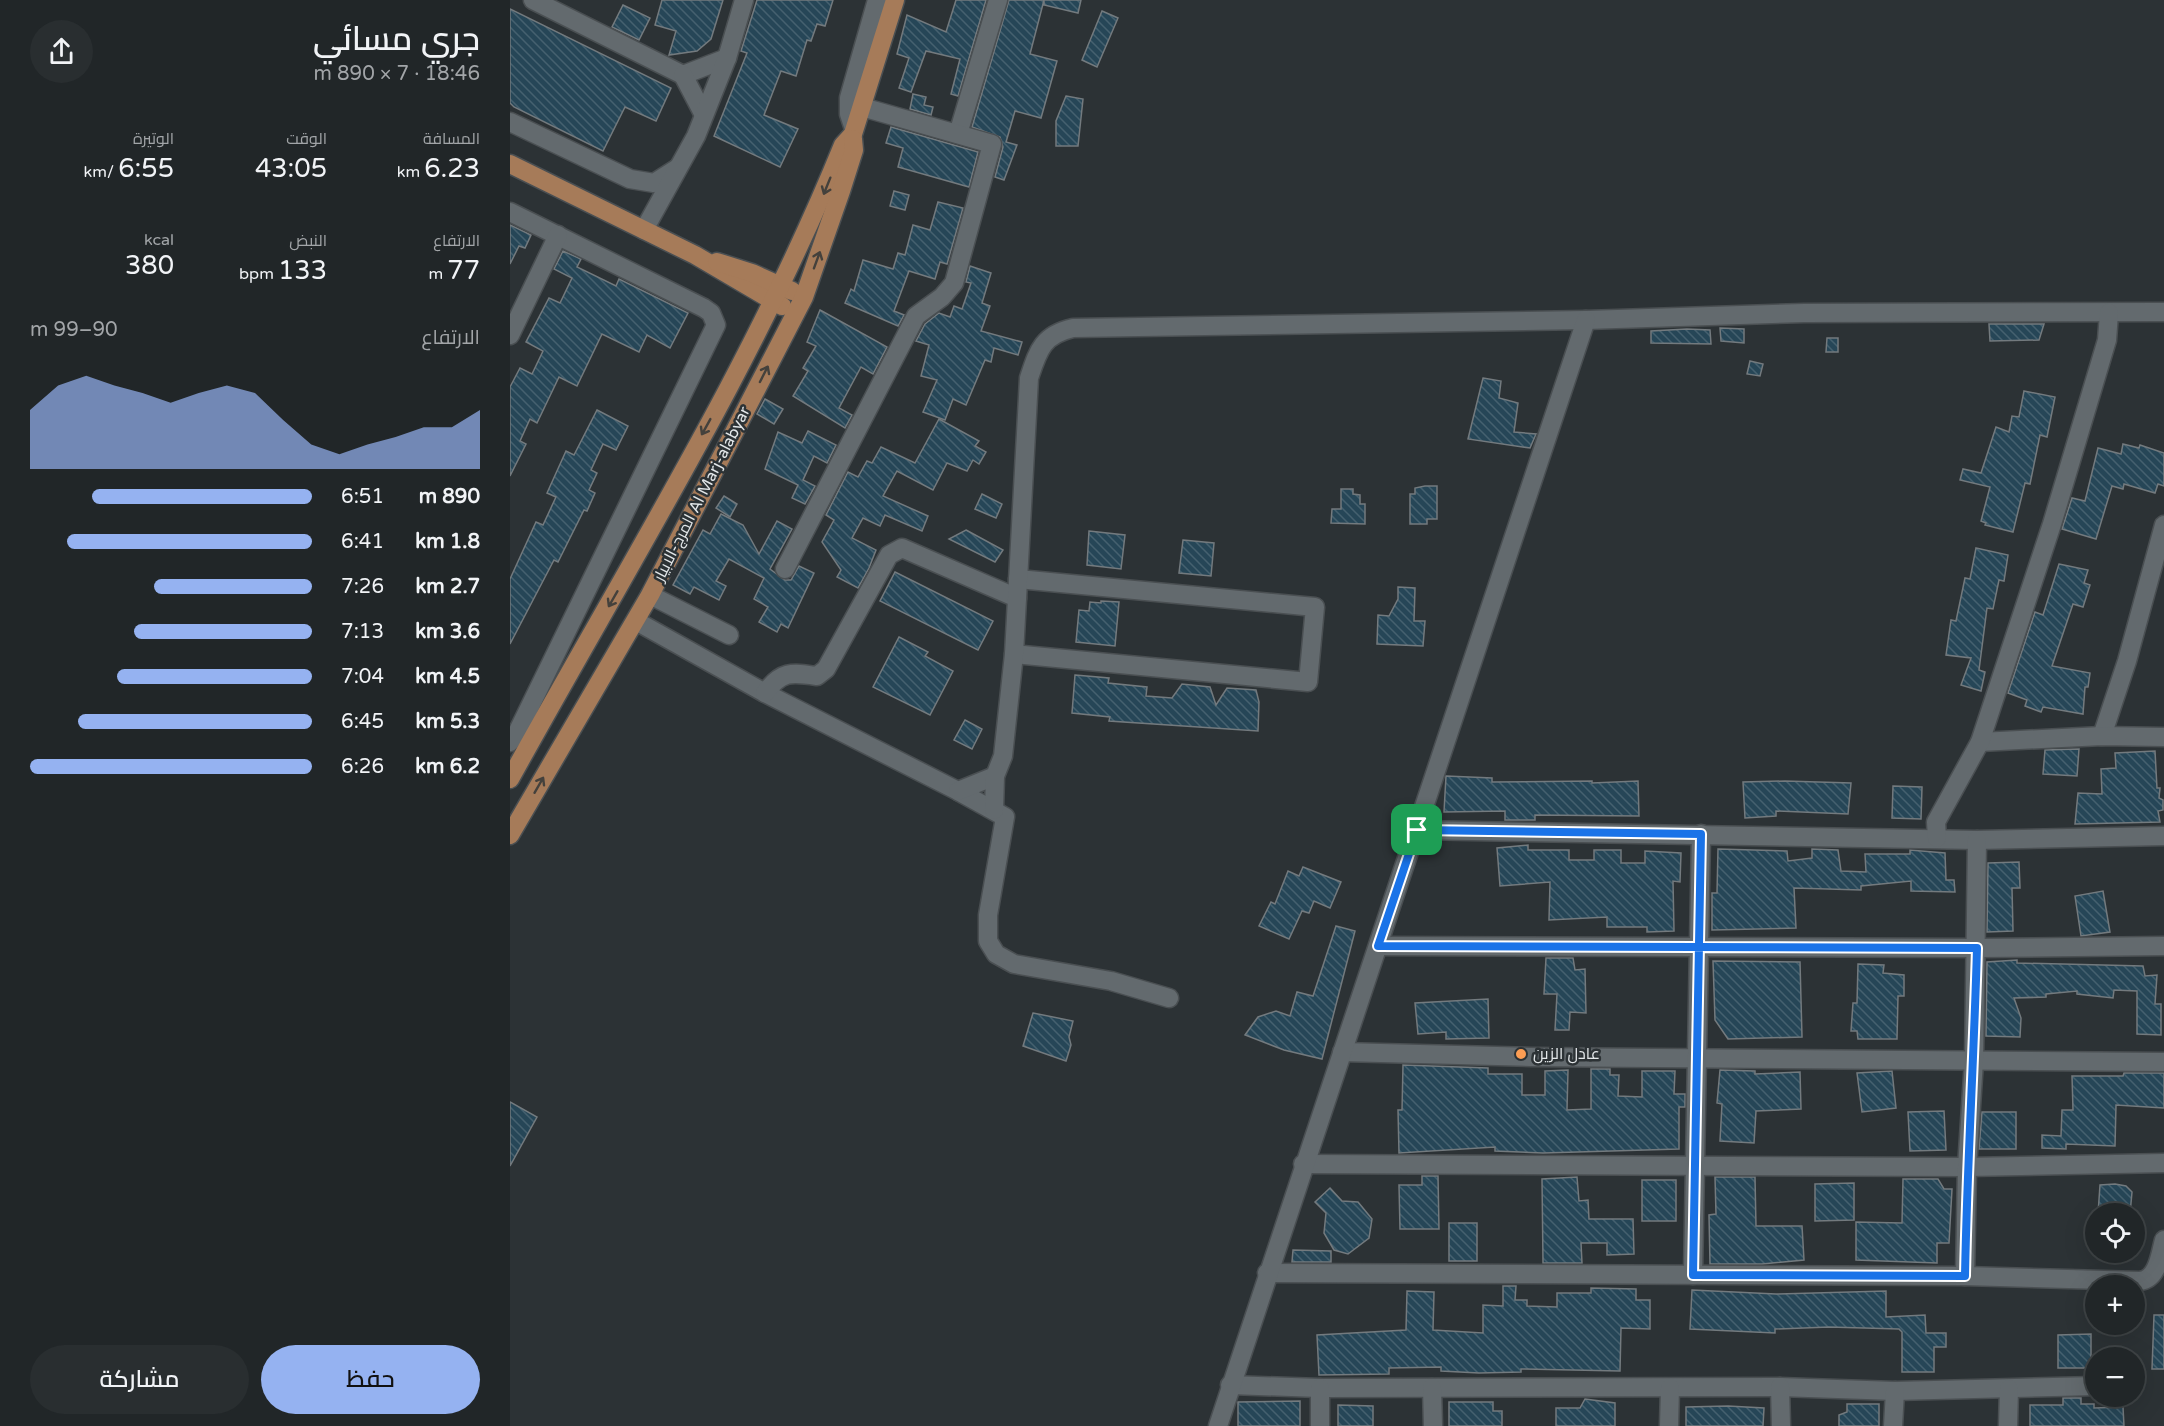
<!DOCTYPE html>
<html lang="ar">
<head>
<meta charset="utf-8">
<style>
	:root { --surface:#212628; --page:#292e30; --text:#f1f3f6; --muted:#a2a5a8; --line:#3e4345; --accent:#95b2f1 }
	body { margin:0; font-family:"Varela Round",Cairo,sans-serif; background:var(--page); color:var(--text); direction:rtl; height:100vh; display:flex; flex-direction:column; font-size:22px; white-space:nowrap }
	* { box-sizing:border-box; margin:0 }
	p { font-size:20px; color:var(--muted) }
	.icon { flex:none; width:33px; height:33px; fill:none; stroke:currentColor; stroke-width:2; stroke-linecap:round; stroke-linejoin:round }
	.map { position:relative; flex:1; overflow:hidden; direction:ltr }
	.details { display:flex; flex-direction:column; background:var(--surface); width:510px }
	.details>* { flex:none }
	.buttons { position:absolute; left:1575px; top:1203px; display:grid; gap:12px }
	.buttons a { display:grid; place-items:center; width:60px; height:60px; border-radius:50%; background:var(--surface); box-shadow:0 6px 24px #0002,0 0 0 2px var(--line); font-size:30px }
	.pin { position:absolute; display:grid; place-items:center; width:51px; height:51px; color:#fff; margin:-26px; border-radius:12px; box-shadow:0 3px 9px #0006 }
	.round { display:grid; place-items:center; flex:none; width:63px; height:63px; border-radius:32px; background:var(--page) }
	.overview { display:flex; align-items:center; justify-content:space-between; height:102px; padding:0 30px }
	h1 { font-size:33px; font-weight:600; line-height:45px }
	.stats { display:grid; grid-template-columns:repeat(3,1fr); gap:9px; height:102px; padding:6px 30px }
	.stats div { display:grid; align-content:center }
	.stats b { font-size:26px; font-weight:600 }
	.stats small { font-size:16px; font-weight:400 }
	.stats p { font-size:16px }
	.chart { height:168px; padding:12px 30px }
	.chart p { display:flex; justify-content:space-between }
	.chart svg { width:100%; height:108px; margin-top:6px; fill:var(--accent); opacity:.7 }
	.action { display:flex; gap:12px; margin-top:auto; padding:12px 30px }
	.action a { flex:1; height:69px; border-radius:36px; background:var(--accent); color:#111; font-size:24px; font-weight:600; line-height:69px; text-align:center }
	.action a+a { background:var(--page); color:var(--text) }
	ul { padding:0 30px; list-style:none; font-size:20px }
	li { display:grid; grid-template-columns:96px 72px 1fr; align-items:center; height:45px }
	li i { height:15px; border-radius:8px; background:var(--accent) }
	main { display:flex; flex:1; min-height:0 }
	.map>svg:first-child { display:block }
	.building { fill:url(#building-back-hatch); stroke:#737a7e; stroke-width:1.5 }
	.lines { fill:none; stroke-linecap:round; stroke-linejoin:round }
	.minor-casing { stroke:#4a4f52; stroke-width:21 }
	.major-casing { stroke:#4a4f52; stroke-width:21 }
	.minor { stroke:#636a6e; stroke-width:18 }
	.major { stroke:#a67b59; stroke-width:18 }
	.oneway { stroke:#44413c }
	.route-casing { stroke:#fff; stroke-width:12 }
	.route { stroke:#1a73e8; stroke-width:8 }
	.poi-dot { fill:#fc9d53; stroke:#2c3235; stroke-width:2 }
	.labels { text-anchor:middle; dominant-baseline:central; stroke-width:5; stroke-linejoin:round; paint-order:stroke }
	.street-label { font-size:16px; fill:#e3e7e9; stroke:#2c3235 }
	.poi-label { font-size:16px; fill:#e3e7e9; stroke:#2c3235; text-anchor:start }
</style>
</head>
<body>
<main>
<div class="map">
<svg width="1654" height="1426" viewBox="0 0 1654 1426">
	<defs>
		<pattern id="building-back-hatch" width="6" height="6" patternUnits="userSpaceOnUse" patternTransform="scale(1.5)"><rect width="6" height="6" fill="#264657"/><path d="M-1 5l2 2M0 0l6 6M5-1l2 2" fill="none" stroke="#45616f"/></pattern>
	</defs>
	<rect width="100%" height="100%" fill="#2c3235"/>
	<!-- building -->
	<g class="building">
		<polygon points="152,0 213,0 201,39 187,51 159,55 166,31 145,25"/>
		<polygon points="247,0 323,0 315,26 307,24 301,41 297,40 286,76 271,71 254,115 288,129 270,167 204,136 237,53 231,51"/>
		<polygon points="446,0 476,0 448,96 441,94 450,59 416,51 401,92 389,88 399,58 387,54 397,15 436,32"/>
		<polygon points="499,0 571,0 568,13 534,5 534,0 520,54 547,61 531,118 505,111 496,142 507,145 494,180 485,177 493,147 490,137 462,127"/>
		<polygon points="113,5 140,18 129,40 102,27"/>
		<polygon points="0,9 161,88 146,121 115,107 93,151 4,107 0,103"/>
		<polygon points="592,11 608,18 587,67 572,60"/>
		<polygon points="403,94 416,97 414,105 423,107 421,115 400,109"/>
		<polygon points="556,96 573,99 568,146 546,146 546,121"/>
		<polygon points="381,127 468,152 459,187 388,167 393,148 376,143"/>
		<polygon points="384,191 399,195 395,210 380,206"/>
		<polygon points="428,202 453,208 437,264 430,262 425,279 399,271 384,311 394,315 388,326 335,303 341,289 344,291 353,260 383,269 388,253 395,255 403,225 420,230"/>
		<polygon points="0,225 21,235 15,248 9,246 0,264"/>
		<polygon points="53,251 71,259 67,267 106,286 109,279 178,313 160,348 137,335 129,352 92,334 67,386 49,377 27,423 20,419 10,441 16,444 0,476 0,387 10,368 22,374 33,351 16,342 39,298 50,303 62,278 44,269"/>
		<polygon points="460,266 481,273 472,303 480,306 471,331 512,342 508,355 484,348 481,362 475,360 456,405 443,399 435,420 413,412 427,380 411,376 419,345 406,341 415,324 429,313 440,317 444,306 452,309 461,283 456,282"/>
		<polygon points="310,310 377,347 363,374 351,367 329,408 342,415 335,428 283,396 298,371 293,368 306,346 297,342"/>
		<polygon points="1479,324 1534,324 1529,340 1480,341"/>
		<polygon points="1210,328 1234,329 1234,343 1211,341"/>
		<polygon points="1177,329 1200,330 1201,344 1141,343 1141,331"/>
		<polygon points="1317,338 1328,338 1328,352 1316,352"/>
		<polygon points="1240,361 1253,364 1250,376 1237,374"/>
		<polygon points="973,378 991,381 989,398 1008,403 1004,432 1026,434 1020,448 958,439"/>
		<polygon points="1514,391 1545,397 1537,437 1530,435 1520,484 1515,483 1503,532 1475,525 1476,523 1471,521 1480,487 1450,480 1453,469 1471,473 1486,427 1499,432 1502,416 1509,417"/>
		<polygon points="255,399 273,409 264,424 247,414"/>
		<polygon points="87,410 118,426 106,450 93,444 81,470 87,473 79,490 85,493 77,511 74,510 48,562 44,560 0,644 0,579 26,522 33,525 46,497 37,493 56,451 64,455"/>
		<polygon points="429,419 469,441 465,446 476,452 469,464 463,460 457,471 437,463 423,490 387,471 373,496 418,516 412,531 375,515 370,526 353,518 342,538 366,550 359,568 348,588 327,577 331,570 312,542 324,520 316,515 338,472 348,477 357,461 362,463 371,447 405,463"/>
		<polygon points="298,431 326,445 317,463 304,456 293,480 305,486 295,504 282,498 288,485 255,469 268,432 292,443"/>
		<polygon points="1613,444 1629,448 1630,445 1654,453 1654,486 1648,484 1645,493 1614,484 1613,489 1602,486 1586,539 1552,529 1562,498 1575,501 1588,448 1611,454"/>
		<polygon points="915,486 927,486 927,519 917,519 917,524 900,524 900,494 905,494 905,488"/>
		<polygon points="831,489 843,489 843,494 850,495 850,504 855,504 855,524 821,523 822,509 831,509"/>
		<polygon points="472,494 492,504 486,518 465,509"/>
		<polygon points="214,496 227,504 220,517 206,508"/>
		<polygon points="211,514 233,525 249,554 267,521 282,529 260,569 275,580 281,580 289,566 304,573 278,628 271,624 267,632 249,622 258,607 244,599 254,578 219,559 206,581 216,586 209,600 184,587 180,594 163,585 193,530 200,534"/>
		<polygon points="456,530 493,550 485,562 439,539"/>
		<polygon points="579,531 615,535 611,569 577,565"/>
		<polygon points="673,540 704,543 701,576 669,573"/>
		<polygon points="1466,548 1498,555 1494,581 1489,580 1483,609 1477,608 1469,670 1475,672 1471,691 1451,685 1461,658 1436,655 1441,620 1446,621 1455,578 1460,579"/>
		<polygon points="1549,564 1578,570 1574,583 1580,585 1573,607 1563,604 1542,666 1580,673 1578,687 1575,687 1573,714 1533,707 1531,712 1515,706 1517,700 1498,693 1525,612 1533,615"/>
		<polygon points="385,572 483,621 468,650 370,601"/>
		<polygon points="888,587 905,588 904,621 915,621 913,646 867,644 868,615 879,616 888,599"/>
		<polygon points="591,601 609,602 605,646 566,642 569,610 579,611 580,602 591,603"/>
		<polygon points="389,637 418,652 415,656 443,671 420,715 363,687"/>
		<polygon points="565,675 599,678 598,683 637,687 636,696 662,698 672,684 700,687 706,705 717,688 746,690 749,702 748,731 599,721 600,717 562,713"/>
		<polygon points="455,720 472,729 462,749 444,740"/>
		<polygon points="1569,749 1567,776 1533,774 1535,750"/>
		<polygon points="1645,751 1647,788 1650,788 1649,798 1653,800 1653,810 1648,811 1650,822 1565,824 1568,793 1592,794 1591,769 1606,768 1605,753"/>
		<polygon points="936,776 982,778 982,782 1082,781 1082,783 1128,781 1129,816 1025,815 1025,820 995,820 995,811 934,812"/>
		<polygon points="1275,781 1341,783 1338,814 1266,811 1266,816 1235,818 1233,782"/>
		<polygon points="1383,786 1412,787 1411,819 1382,818"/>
		<polygon points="1018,845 1018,850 1059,850 1059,860 1084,860 1084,850 1111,850 1111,863 1135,863 1135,851 1171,853 1170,882 1163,881 1164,931 1137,932 1137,927 1097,927 1097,917 1039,920 1040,882 990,886 987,848"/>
		<polygon points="1208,849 1277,851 1278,861 1302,858 1302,849 1328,850 1331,871 1356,872 1355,854 1400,854 1400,850 1435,853 1436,880 1444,880 1445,892 1401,891 1401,881 1351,886 1351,890 1284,888 1286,928 1202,930 1202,893 1207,893"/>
		<polygon points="1509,862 1510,888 1502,888 1503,931 1477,932 1478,863"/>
		<polygon points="793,867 831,882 820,908 804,901 799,913 792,911 779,939 749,926 761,902 765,904 778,871 789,876"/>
		<polygon points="1593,891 1600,932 1571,936 1565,896"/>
		<polygon points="826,926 845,931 812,1059 774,1050 735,1035 748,1017 766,1011 780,1016 787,992 803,996"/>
		<polygon points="1036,958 1063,958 1065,970 1075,969 1076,1013 1060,1012 1059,1030 1045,1030 1047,994 1034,994"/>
		<polygon points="1507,960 1507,963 1633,966 1635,976 1647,975 1645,1004 1651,1004 1651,1035 1627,1034 1627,991 1604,990 1603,998 1567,994 1567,991 1536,994 1536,997 1504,998 1511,1018 1510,1037 1476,1036 1477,962"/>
		<polygon points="1203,961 1290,962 1292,1037 1218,1039 1205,1020"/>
		<polygon points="1348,964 1374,965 1373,973 1394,975 1394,996 1388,996 1387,1039 1348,1039 1347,1031 1341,1031 1343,1003 1347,1003"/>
		<polygon points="978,999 979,1038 936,1039 936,1032 908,1034 905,1003"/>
		<polygon points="523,1013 563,1021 559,1037 561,1045 556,1061 513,1046"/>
		<polygon points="893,1065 978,1068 978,1074 1012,1074 1012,1095 1035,1095 1035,1071 1058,1070 1057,1110 1081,1109 1081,1069 1100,1069 1100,1075 1109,1075 1108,1096 1132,1097 1132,1071 1165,1071 1164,1094 1175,1094 1175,1107 1169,1107 1169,1149 1033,1153 985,1151 985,1147 889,1153 888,1110 892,1110"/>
		<polygon points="1210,1070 1245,1071 1245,1074 1290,1072 1291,1109 1246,1111 1244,1143 1210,1141 1212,1104 1207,1103"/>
		<polygon points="1382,1071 1386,1108 1352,1112 1347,1073"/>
		<polygon points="1614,1073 1654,1073 1654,1108 1606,1105 1605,1146 1556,1144 1556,1149 1532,1148 1532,1135 1551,1136 1552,1110 1563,1110 1562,1076 1613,1076"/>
		<polygon points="0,1102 27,1117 0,1166"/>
		<polygon points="1434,1111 1436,1150 1400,1151 1398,1112"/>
		<polygon points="1472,1112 1506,1112 1506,1149 1469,1149"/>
		<polygon points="912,1176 928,1176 929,1229 890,1229 889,1185 912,1185"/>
		<polygon points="1067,1177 1069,1201 1078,1200 1079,1219 1123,1219 1124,1254 1097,1255 1097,1243 1071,1243 1072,1263 1033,1263 1032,1179"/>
		<polygon points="1205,1177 1245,1177 1246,1226 1292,1226 1294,1260 1252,1264 1200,1264 1199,1215 1206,1214"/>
		<polygon points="1393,1179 1428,1179 1434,1189 1442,1189 1439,1243 1427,1243 1427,1263 1346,1260 1346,1222 1392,1223"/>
		<rect x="1132" y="1180" width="34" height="41"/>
		<polygon points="1344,1183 1344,1220 1305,1221 1305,1184"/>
		<polygon points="1605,1184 1616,1186 1622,1192 1620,1214 1588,1214 1590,1185"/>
		<polygon points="820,1188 832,1201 848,1202 862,1219 859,1238 838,1254 824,1250 814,1233 816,1213 805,1202"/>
		<rect x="939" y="1223" width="28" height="38"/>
		<polygon points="783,1250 821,1251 821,1262 782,1262"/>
		<polygon points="993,1286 1006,1286 1005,1300 1017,1300 1017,1306 1047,1307 1047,1293 1081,1293 1081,1288 1126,1289 1126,1300 1140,1300 1140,1329 1111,1328 1110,1371 1011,1369 1011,1372 969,1373 931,1371 931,1367 879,1368 879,1374 809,1375 807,1335 896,1330 897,1291 924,1292 923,1330 973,1333 973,1305 993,1306"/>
		<polygon points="1182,1290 1266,1294 1376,1291 1376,1317 1415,1315 1416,1333 1436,1333 1436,1347 1424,1347 1424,1372 1392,1372 1392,1332 1389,1329 1319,1327 1265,1329 1265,1333 1180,1329"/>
		<polygon points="1644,1315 1654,1315 1654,1369 1642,1369"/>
		<polygon points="1581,1334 1581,1368 1548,1368 1548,1335"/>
		<polygon points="1553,1398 1571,1398 1571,1404 1584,1404 1584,1408 1613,1407 1614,1426 1520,1426 1520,1405 1553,1405"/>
		<polygon points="1075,1399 1105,1403 1105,1426 1046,1426 1046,1408 1070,1408"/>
		<polygon points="790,1401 790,1426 728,1426 728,1402"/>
		<polygon points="939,1402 983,1402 983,1411 992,1411 992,1426 939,1426"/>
		<polygon points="1337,1404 1369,1404 1369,1426 1329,1426 1329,1415 1337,1412"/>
		<polygon points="828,1405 863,1406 863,1426 828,1426"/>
		<polygon points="1218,1406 1254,1408 1253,1426 1176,1426 1176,1407"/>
	</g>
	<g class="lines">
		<defs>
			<g id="minor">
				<polyline points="23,0 173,75 217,58"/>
				<polyline points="173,75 194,115"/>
				<polyline points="0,122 120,179 144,183 166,169"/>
				<polyline points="344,129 339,114 339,98 367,0"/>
				<polyline points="448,134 488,0"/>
				<polyline points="0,212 194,308 201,313 206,325 8,731 0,742"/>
				<polyline points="134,230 186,136 217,58 234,0"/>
				<polyline points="0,335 48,235"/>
				<polyline points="275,569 406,316 432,297 444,283 482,144 352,107"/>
				<polyline points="140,595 219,635"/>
				<polyline points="126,621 255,693 448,791 495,817 478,915 478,941 486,954 504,964 601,981 659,998"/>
				<polyline points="504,654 798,682 805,607 508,579"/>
				<path d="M255,693c16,-22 26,-21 52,-17l9,-7 63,-114 13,-7 115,50"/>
				<polyline points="1592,736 1617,661 1654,525"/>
				<polyline points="1470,742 1592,736 1654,737"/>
				<polyline points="448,791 485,776"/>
				<path d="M484,810l1,-34 8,-20 11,-102 15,-276c9,-27 13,-43 44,-50l513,-8 218,-7 360,-1"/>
				<polyline points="907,830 1467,840 1654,836"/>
				<polyline points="1427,838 1426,822 1470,742 1542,524 1597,340 1599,313"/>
				<polyline points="869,946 1467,948 1654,946"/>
				<polyline points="832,1052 1021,1057 1654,1062"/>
				<polyline points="793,1164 1457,1167 1654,1163"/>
				<path d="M757,1273l698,3 175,5c18,-2 20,-27 24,-41"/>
				<polyline points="1183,1275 1191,834"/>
				<polyline points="1455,1276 1457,1167 1464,1061 1467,840"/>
				<polyline points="720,1385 810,1388 1270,1387 1385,1391 1586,1386"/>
				<polyline points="1270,1387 1271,1426"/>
				<polyline points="810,1388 810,1426"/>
				<polyline points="922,1388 923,1426"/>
				<polyline points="708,1426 1076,320"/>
				<polyline points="1159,1426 1160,1388"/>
				<polyline points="1383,1426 1385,1391"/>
				<polyline points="1498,1426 1499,1389"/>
			</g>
			<g id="major">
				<polyline points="0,164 185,255 272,306"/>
				<polyline points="207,262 242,273 282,291"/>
				<path d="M0,779c115,-209 243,-412 333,-634l10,-11 42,-134"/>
				<polyline points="0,835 140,595 294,297 331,191 344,150 343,139"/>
			</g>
		</defs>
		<!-- minor casing -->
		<use href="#minor" class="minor-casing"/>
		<!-- major casing -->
		<use href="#major" class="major-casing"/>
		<!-- minor -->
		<use href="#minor" class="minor"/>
		<!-- major -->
		<use href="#major" class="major"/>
	</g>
	<!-- one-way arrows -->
	<defs><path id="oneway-shaft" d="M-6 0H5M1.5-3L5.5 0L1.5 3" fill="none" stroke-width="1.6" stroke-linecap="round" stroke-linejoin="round" transform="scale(1.5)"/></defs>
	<g class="oneway">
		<use href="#oneway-shaft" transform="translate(317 186) rotate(112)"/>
		<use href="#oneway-shaft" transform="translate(307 260) rotate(-70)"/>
		<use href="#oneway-shaft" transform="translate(254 374) rotate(-63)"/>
		<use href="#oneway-shaft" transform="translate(196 427) rotate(119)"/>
		<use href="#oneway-shaft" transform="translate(103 599) rotate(120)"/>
		<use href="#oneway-shaft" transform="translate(29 785) rotate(-60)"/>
	</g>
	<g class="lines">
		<defs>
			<path id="route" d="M907,830l284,4c-3,147 -6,294 -8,441l272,1c2,-110 9,-218 12,-328l-599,-2 39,-116"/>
		</defs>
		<!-- route casing -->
		<use href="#route" class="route-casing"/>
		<!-- route -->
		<use href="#route" class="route"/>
	</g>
	<!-- markers -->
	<circle class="poi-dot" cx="1011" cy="1054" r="6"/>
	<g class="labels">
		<!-- street labels -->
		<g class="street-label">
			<text transform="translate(192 494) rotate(-63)">المرج-الابيار Al Marj-alabyar</text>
		</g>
		<!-- poi labels -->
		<g class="poi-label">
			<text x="1023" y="1054">عادل الزين</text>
		</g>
	</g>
</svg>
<div class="buttons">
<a><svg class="icon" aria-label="locate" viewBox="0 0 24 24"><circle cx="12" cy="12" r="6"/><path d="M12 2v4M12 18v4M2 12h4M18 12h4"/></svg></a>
<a>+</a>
<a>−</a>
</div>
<div class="pin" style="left:907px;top:830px;background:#1e9e55"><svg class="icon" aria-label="arrive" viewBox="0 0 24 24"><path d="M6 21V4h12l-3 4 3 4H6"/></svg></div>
</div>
<section class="details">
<div class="overview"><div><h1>جري مسائي</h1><p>18:46 · 7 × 890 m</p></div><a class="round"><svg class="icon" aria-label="share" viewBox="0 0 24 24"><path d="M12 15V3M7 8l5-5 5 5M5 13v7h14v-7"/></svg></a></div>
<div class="stats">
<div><p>المسافة</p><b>6.23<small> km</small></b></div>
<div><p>الوقت</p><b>43:05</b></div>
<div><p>الوتيرة</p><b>6:55<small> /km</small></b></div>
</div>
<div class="stats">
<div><p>الارتفاع</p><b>77<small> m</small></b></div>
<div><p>النبض</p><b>133<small> bpm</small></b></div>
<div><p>kcal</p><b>380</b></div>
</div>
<div class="chart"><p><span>الارتفاع</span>90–99 m</p>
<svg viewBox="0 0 160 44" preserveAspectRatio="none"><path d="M0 44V20L10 10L20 6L30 10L40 13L50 17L60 13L70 10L80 13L90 24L100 34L110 38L120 34L130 31L140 27L150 27L160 20V44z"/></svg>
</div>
<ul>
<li><b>890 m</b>6:51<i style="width:78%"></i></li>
<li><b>1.8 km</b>6:41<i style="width:87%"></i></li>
<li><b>2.7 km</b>7:26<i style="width:56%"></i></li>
<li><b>3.6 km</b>7:13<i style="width:63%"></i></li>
<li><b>4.5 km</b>7:04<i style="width:69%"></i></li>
<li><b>5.3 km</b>6:45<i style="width:83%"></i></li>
<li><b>6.2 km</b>6:26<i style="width:100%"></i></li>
</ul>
<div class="action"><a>حفظ</a><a>مشاركة</a></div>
</section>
</main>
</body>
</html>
